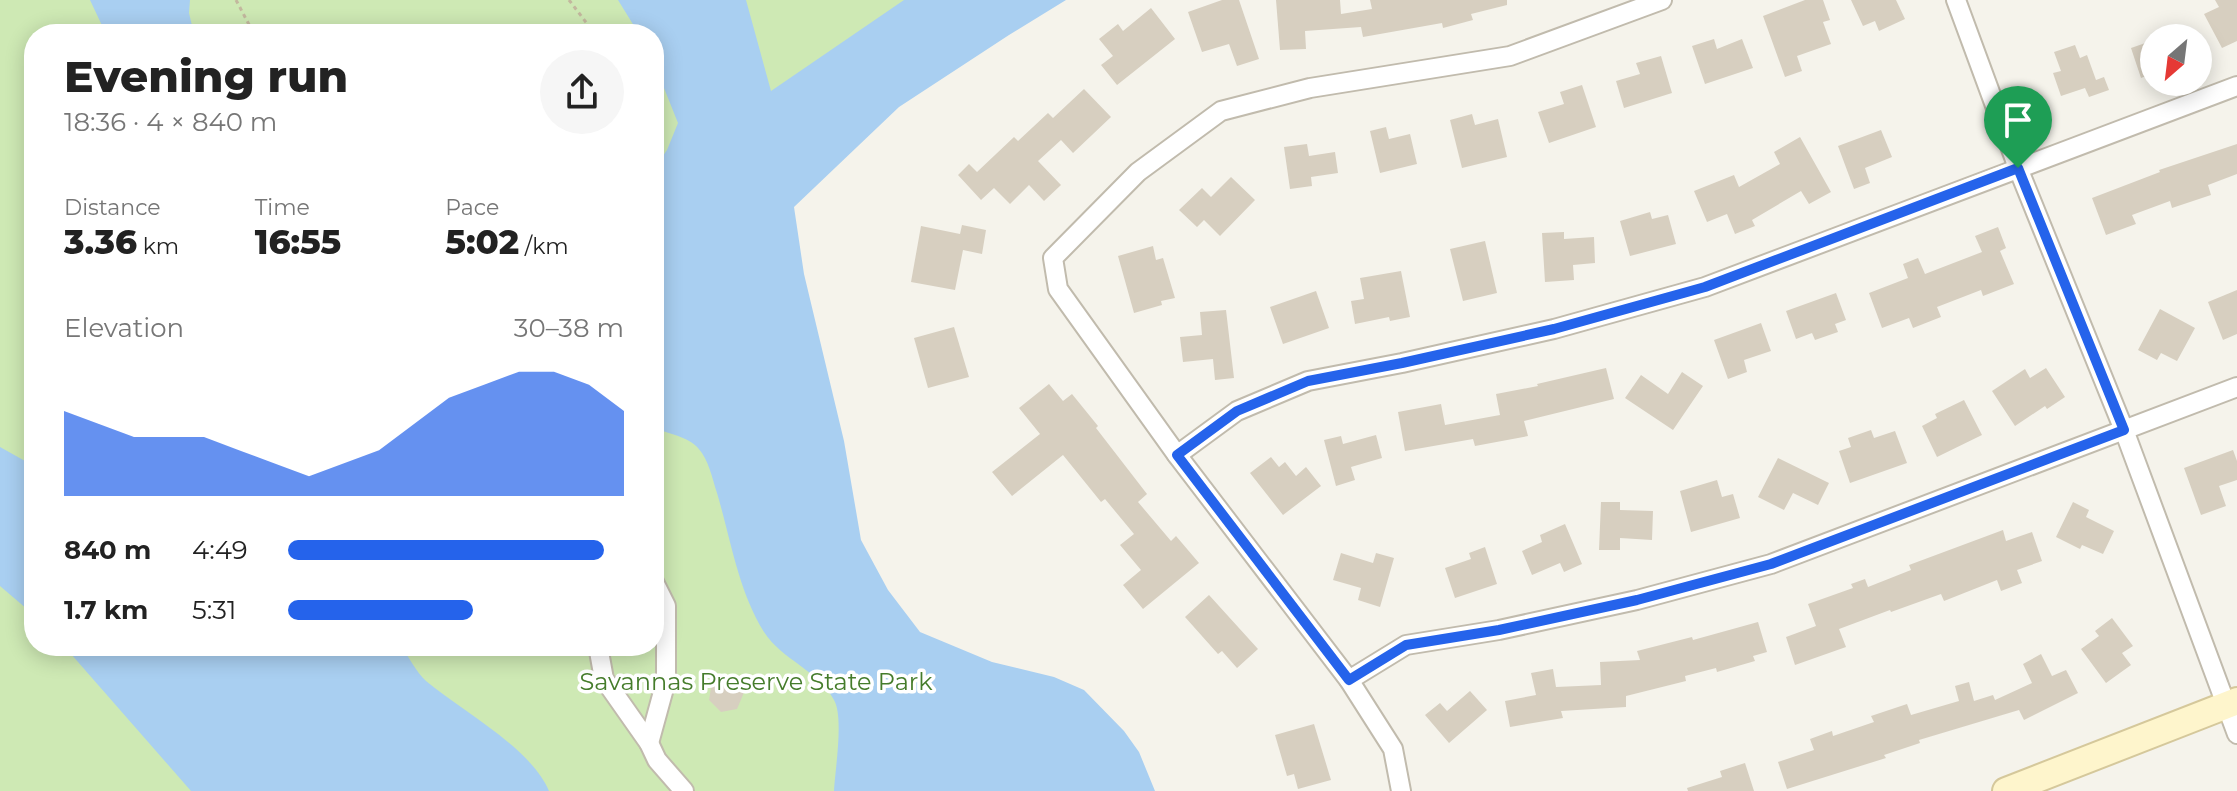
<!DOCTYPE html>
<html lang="en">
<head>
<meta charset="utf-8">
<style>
	:root { --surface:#fff; --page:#f6f6f6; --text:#222; --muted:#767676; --accent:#2563eb }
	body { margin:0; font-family:Montserrat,sans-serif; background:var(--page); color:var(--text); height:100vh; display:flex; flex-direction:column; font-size:30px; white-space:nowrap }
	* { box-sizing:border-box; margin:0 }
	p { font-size:26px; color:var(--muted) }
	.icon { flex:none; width:44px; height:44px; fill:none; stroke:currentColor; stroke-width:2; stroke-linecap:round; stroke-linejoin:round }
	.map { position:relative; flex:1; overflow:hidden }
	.side { position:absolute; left:24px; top:24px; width:640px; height:632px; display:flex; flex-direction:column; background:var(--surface); border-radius:32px; box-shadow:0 4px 20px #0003 }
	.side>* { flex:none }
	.needle { width:52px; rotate:208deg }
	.buttons { position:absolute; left:2140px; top:24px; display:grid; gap:16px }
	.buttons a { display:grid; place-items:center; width:72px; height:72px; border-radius:50%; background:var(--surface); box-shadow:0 4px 20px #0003; font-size:40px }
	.pin { position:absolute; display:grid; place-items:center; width:68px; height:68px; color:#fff; margin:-82px -34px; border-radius:50% 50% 50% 0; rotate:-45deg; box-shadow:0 0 8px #0007 }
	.pin .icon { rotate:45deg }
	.round { display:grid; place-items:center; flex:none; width:84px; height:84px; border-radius:42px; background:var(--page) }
	.summary { display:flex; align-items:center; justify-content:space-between; height:136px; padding:0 40px }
	h1 { font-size:44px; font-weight:800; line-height:60px }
	.figures { display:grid; grid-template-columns:repeat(3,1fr); gap:12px; height:136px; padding:8px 40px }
	.figures div { display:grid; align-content:center }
	.figures b { font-size:34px; font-weight:800 }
	.figures small { font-size:22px; font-weight:400 }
	.figures p { font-size:22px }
	.chart { height:224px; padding:16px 40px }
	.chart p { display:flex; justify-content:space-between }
	.chart svg { width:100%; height:144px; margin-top:8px; fill:var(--accent); opacity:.7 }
	ul { padding:0 40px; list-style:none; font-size:26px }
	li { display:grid; grid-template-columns:128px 96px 1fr; align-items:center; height:60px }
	li i { height:20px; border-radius:10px; background:var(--accent) }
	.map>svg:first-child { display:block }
	.green { fill:#cee9b4; fill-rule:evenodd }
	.water { fill:#a9cff1 }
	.building { fill:#d7cfc0 }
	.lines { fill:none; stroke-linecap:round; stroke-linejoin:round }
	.minor-casing { stroke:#c1bbad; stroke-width:22 }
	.secondary-casing { stroke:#d5c89b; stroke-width:30 }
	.path { stroke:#c3b89e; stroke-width:3; stroke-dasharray:4 4; stroke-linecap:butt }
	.minor { stroke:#fff; stroke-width:18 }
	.secondary { stroke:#fef5cc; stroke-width:26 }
	.route-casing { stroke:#fff; stroke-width:16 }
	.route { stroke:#2563eb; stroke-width:10 }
	.labels { text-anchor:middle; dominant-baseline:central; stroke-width:7; stroke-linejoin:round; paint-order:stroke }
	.park-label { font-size:24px; fill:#457c2b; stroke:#fff }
</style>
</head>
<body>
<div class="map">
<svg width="2237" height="791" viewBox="0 0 2237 791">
	<rect width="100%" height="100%" fill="#f5f3eb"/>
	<!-- green -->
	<path class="green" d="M0,0h958l-247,207 90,366 283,218h-1084zM34,34h620v612h-620z"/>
	<!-- water -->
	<g class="water">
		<polygon points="90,0 190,0 189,13 194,34 106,34"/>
		<path d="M618,0h128l25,91 133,-91h162l-57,35 -110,72 -105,100 10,67 40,167 17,99 27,50 32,42 72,30 62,15 30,13 40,41 15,21 16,39h-321c1,-21 10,-74 0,-91 -16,-30 -52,-40 -70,-68 -26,-42 -33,-92 -47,-139 -5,-15 -8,-33 -19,-45 -9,-11 -31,-15 -44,-20v-259l13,-19 11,-27 -24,-60v-29h-15z"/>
		<polygon points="0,447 34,466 34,615 0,586"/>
		<path d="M64,646h337c8,11 15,26 25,35 36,30 105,67 123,110h-358z"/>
	</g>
	<!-- building -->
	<g class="building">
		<polygon points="1222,0 1239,0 1259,59 1237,66 1229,44 1202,52 1188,12"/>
		<polygon points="1276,0 1340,0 1341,14 1372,9 1370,0 1507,0 1507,5 1471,14 1473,20 1443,28 1442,23 1363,37 1361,27 1305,31 1306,49 1280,50"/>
		<polygon points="1805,0 1823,0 1830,20 1823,22 1831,44 1797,56 1802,71 1785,77 1763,16"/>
		<polygon points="1851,0 1896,0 1905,19 1879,31 1875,21 1863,26"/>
		<polygon points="2215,0 2237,0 2237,41 2222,48 2204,14 2219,7"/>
		<polygon points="1151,8 1175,39 1117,85 1101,65 1113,56 1099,39 1118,24 1123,31"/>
		<polygon points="1714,39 1717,49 1742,39 1753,68 1705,84 1692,46"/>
		<polygon points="2154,40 2154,73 2141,78 2131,48"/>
		<polygon points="2075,45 2080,58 2087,55 2096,80 2104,77 2109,90 2089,97 2085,88 2061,96 2053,73 2061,71 2054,52"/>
		<polygon points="1661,56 1672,93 1624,108 1616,81 1640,74 1636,63"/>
		<polygon points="1582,85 1596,127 1549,143 1538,112 1564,104 1560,92"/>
		<polygon points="1084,89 1111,117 1073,153 1061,140 1038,161 1061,185 1044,201 1029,185 1010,204 994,188 981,200 958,175 969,164 977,172 1014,137 1018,141 1048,113 1053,118"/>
		<polygon points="1472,114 1475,125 1498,119 1507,157 1462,168 1450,120"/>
		<polygon points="1386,127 1389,139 1410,134 1417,164 1380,173 1370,131"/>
		<polygon points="1881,130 1892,157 1865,168 1870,183 1854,189 1838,146"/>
		<polygon points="1800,137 1831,192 1809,204 1801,191 1752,220 1755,226 1735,234 1727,214 1707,222 1694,191 1734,175 1739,187 1780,164 1774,152"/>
		<polygon points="1307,144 1309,156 1335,152 1338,173 1311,177 1312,186 1290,189 1284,147"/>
		<polygon points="2237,144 2237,174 2208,185 2211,195 2172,208 2170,201 2132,215 2136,224 2106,235 2092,198 2160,172 2159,170"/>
		<polygon points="1231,177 1255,200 1220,236 1204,220 1197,227 1179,210 1202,188 1211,197"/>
		<polygon points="1650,212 1652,219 1668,215 1676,244 1630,256 1620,221"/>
		<polygon points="962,225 986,230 982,254 963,250 955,290 911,282 921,226 960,234"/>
		<polygon points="1998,227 2006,248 2000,251 2014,284 1983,296 1981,290 1937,307 1941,317 1913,328 1909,318 1882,328 1869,293 1908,278 1903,264 1918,258 1925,274 1982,252 1975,236"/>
		<polygon points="1564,232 1564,239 1594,237 1595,263 1573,265 1574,280 1545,282 1542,233"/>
		<polygon points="1485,241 1497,293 1463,301 1450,249"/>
		<polygon points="1153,246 1156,260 1163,258 1175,298 1161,301 1162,305 1134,313 1118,256"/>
		<polygon points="1401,271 1410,317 1390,321 1389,317 1355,324 1351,301 1364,299 1360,278"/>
		<polygon points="2237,290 2237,334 2223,340 2208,302"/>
		<polygon points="1316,291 1329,328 1283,344 1270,307"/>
		<polygon points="1836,293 1846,320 1835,324 1838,332 1815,340 1812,333 1796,339 1786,311"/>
		<polygon points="2160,309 2195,328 2177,361 2161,353 2157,360 2138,350"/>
		<polygon points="1226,310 1234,378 1215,380 1213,359 1183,362 1180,337 1202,335 1200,312"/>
		<polygon points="1761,323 1771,351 1744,360 1747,372 1728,379 1714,340"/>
		<polygon points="954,327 969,377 928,388 914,338"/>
		<polygon points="1606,368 1614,399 1524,421 1528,436 1475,446 1473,439 1405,451 1398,412 1441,404 1445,425 1500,415 1496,394 1538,386 1537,384"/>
		<polygon points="2046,368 2065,397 2047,409 2045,406 2015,426 1992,391 2025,369 2030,378"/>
		<polygon points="1682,372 1703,386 1673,430 1625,398 1641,375 1668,394"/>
		<polygon points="1049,384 1063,401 1072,394 1098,426 1096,428 1147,494 1138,502 1171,541 1176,536 1199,563 1143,609 1123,585 1141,570 1120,545 1134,534 1105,499 1101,502 1063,455 1012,496 992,472 1040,434 1019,408"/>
		<polygon points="1964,400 1982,435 1937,457 1922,426 1937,418 1935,414"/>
		<polygon points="1871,430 1874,438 1895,431 1907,463 1850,483 1839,451 1851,447 1848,438"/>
		<polygon points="1376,435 1382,458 1351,467 1355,480 1336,486 1324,440 1341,436 1343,444"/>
		<polygon points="2233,450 2237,461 2237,480 2219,486 2226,506 2201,515 2184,468"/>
		<polygon points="1271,457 1279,467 1285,462 1296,476 1306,467 1321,486 1283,515 1250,473"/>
		<polygon points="1778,458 1829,483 1818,505 1793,493 1784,510 1758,497"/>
		<polygon points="1717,480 1722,497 1733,494 1740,518 1691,532 1680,491"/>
		<polygon points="1601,502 1620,502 1620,510 1653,511 1652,540 1620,538 1620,550 1599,550"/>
		<polygon points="2073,502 2089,510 2086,517 2114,531 2103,554 2082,545 2080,549 2056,537"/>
		<polygon points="1565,524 1582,564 1564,572 1560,563 1532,575 1522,551 1542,542 1540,535"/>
		<polygon points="2003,530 2006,541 2032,532 2042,561 2017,570 2022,583 2001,591 1997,580 1944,601 1941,594 1891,612 1890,610 1839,629 1846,647 1795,665 1786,637 1816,626 1808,604 1853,588 1851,584 1865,579 1868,587 1911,570 1909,565"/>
		<polygon points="1485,547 1497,584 1455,598 1445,568 1471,559 1469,553"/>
		<polygon points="1341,553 1373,563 1376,553 1394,558 1380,607 1358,600 1361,588 1333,580"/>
		<polygon points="1209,595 1258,649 1237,668 1222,651 1218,654 1185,617"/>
		<polygon points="2112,618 2133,646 2122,653 2131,665 2106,683 2081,649 2099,636 2095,631"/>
		<polygon points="1758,622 1767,652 1753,656 1755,661 1717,672 1716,668 1685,676 1686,681 1626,696 1626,707 1561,711 1563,718 1510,727 1505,701 1536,695 1531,673 1553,669 1556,687 1601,685 1600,662 1640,660 1637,651 1692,637 1693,640"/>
		<polygon points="2041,654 2052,676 2066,670 2078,693 2024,720 2019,710 1919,740 1920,743 1884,755 1886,758 1787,789 1778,762 1814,750 1810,739 1832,731 1833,736 1874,722 1871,716 1907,704 1911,715 1959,701 1955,686 1969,682 1974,701 1993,695 1995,700 2032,683 2023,664"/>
		<polygon points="729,677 745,690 737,709 721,712 709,700 712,682"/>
		<polygon points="1470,691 1487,710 1449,743 1425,715 1440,703 1447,711"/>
		<polygon points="1314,724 1331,780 1298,789 1294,774 1287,776 1275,735"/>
		<polygon points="1745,763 1754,791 1688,791 1687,788 1722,777 1720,771"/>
	</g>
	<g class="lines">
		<defs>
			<g id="minor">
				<polyline points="1956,0 2018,168 2124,430 2237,734"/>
				<polyline points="1177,455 1237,411 1308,381 1402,363 1554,329 1705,287 2237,86"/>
				<polyline points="598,646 604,679 649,743 657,760 684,791"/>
				<polyline points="1349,680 1406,645 1499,630 1637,600 1771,564 2237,387"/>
				<polyline points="649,743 666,681 666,606 654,582"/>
				<polyline points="1401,791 1393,749 1349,680 1177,455 1058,289 1053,258 1138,172 1221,111 1310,88 1510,56 1662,0"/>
			</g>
			<polyline id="secondary" points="2006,791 2237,701"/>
		</defs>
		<!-- minor casing -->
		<use href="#minor" class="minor-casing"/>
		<!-- secondary casing -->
		<use href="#secondary" class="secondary-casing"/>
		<!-- path -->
		<g class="path">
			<polyline points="236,0 254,34"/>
			<polyline points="569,0 595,34"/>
		</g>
		<!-- minor -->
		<use href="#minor" class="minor"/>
		<!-- secondary -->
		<use href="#secondary" class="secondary"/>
	</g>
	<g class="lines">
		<defs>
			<polygon id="route" points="2018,168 2124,430 1771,564 1637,600 1499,630 1406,645 1349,680 1177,455 1237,411 1308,381 1402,363 1554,329 1705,287"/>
		</defs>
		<!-- route casing -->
		<use href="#route" class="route-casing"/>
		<!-- route -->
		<use href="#route" class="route"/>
	</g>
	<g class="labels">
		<!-- park labels -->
		<g class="park-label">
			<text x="756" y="681">Savannas Preserve State Park</text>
		</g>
	</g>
</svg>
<div class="buttons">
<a><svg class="needle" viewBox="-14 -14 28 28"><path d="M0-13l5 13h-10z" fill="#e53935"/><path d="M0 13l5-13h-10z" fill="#767676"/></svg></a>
</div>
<div class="pin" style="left:2018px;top:168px;background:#1e9e55"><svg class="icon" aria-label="arrive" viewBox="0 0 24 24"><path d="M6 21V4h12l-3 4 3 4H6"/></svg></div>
<section class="side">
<div class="summary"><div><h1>Evening run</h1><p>18:36 · 4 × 840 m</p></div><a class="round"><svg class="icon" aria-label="share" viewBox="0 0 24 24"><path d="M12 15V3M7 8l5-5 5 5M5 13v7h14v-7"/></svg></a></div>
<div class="figures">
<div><p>Distance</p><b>3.36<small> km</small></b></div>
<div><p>Time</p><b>16:55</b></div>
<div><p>Pace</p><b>5:02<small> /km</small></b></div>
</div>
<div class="chart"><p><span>Elevation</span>30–38 m</p>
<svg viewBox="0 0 160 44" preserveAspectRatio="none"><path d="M0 44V18L10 22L20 26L30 26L40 26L50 30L60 34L70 38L80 34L90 30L100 22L110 14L120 10L130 6L140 6L150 10L160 18V44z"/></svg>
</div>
<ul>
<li><b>840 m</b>4:49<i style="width:94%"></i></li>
<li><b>1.7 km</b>5:31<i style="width:55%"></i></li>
</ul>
</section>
</div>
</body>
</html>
